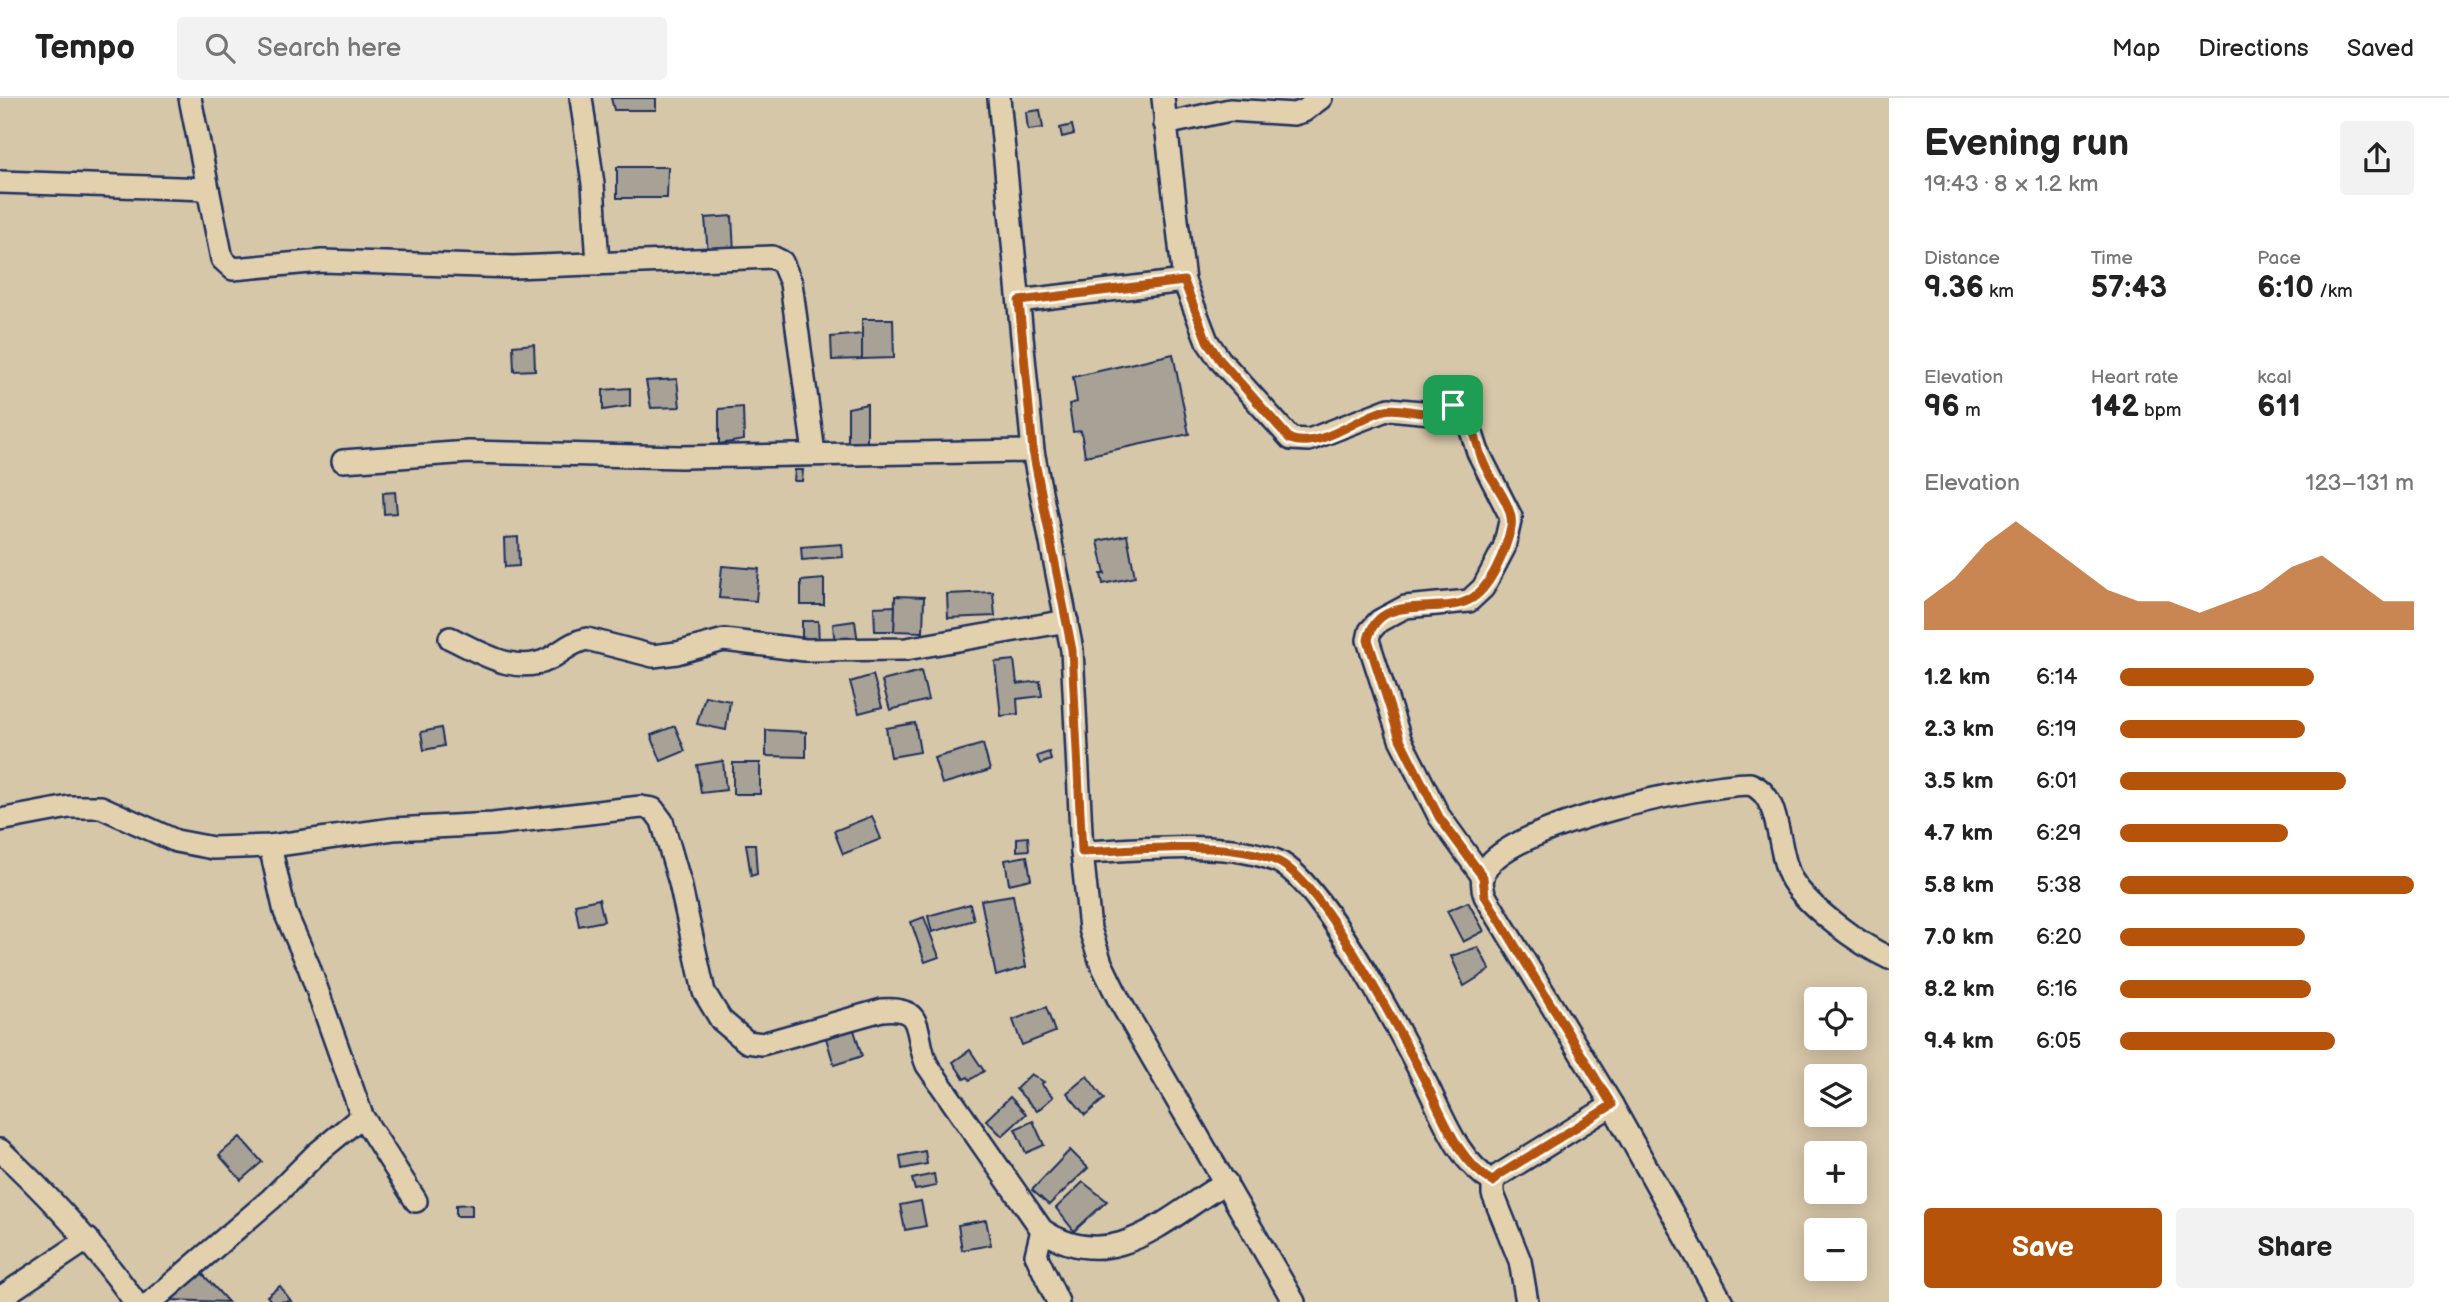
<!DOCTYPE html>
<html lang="en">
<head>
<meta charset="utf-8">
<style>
	:root { --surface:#fff; --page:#f2f2f2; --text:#222; --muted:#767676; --line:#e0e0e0; --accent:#b45309 }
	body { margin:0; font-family:"Balsamiq Sans",sans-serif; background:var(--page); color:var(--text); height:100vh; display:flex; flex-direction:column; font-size:26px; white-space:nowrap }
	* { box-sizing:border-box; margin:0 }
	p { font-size:23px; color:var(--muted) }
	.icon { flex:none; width:38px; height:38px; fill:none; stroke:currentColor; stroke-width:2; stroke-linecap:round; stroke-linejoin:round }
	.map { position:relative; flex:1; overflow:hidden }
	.side { display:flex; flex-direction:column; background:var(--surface); width:560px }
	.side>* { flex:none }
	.tools { position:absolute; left:1804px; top:889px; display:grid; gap:14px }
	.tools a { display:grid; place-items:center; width:63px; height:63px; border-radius:7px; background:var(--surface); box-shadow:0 4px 18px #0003; font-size:35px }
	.pin { position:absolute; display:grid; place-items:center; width:60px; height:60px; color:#fff; margin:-30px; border-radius:14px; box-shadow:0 4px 10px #0006 }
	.round { display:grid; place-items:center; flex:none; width:74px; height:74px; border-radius:7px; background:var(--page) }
	.head { display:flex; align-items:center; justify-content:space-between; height:119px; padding:0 35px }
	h1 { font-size:38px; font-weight:700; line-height:52px }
	.metrics { display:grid; grid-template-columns:repeat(3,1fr); gap:10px; height:119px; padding:7px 35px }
	.metrics div { display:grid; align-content:center }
	.metrics b { font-size:30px; font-weight:700 }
	.metrics small { font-size:19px; font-weight:400 }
	.metrics p { font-size:19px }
	.chart { height:196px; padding:14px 35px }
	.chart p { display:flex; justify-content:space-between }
	.chart svg { width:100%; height:126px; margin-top:7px; fill:var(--accent); opacity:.7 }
	.cta { display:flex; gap:14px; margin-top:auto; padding:14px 35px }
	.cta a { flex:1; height:80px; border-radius:7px; background:var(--accent); color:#fff; font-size:28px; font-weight:700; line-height:80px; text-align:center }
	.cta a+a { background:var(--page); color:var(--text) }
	ul { padding:0 35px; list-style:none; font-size:23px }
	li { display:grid; grid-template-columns:112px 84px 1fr; align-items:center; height:52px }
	li i { height:18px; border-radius:9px; background:var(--accent) }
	header { display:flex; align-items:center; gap:42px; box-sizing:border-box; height:98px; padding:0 35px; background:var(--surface); border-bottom:2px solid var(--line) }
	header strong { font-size:33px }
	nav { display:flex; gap:38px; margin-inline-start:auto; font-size:24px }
	.search { width:490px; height:63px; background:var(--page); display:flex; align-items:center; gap:18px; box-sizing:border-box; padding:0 24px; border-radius:7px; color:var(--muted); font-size:26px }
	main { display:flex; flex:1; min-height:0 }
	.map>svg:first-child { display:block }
	.building { fill:#a8a296; stroke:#1b2f5e; stroke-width:2 }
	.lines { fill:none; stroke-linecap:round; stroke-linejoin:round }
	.minor-casing { stroke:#1b2f5e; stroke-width:26 }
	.minor { stroke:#e3d1ae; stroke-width:21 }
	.route-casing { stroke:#fff; stroke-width:14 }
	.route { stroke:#b45309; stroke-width:9 }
</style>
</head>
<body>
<header>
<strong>Tempo</strong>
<div class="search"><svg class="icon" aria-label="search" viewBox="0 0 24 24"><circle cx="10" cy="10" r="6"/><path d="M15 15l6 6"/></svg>Search here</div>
<nav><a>Map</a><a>Directions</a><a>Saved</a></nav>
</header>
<main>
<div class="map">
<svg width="1889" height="1204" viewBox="0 0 1889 1204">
	<rect width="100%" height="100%" fill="#d7c7a9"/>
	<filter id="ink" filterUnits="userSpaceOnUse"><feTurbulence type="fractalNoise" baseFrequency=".0143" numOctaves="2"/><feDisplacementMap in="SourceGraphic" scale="14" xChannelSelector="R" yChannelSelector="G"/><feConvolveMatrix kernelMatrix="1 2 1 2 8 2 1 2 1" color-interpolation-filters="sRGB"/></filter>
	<g filter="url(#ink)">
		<!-- building -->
		<g class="building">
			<polygon points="611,0 656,0 656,12 614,12"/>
			<polygon points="1040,12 1043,30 1028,32 1026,14"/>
			<polygon points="1072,27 1074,36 1062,39 1060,30"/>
			<polygon points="617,69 668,69 667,100 617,100"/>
			<polygon points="732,118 734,154 708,156 705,120"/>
			<polygon points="862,221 893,221 894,260 862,261"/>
			<polygon points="862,236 862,261 832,262 831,239"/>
			<polygon points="534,246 535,272 514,273 513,248"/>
			<polygon points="1173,256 1189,336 1085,358 1081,333 1073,334 1069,306 1077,304 1073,279"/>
			<polygon points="677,281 680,309 651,310 646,283"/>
			<polygon points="630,290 630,308 603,312 603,292"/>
			<polygon points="867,306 867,351 848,351 848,310"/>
			<polygon points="743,309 744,342 719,346 719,311"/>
			<polygon points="795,372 803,372 802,383 794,383"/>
			<polygon points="395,394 397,415 384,416 383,395"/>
			<polygon points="1127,437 1135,479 1103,486 1101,476 1105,476 1098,443"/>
			<polygon points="518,439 519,468 505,469 504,440"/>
			<polygon points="842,446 843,459 802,462 801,449"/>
			<polygon points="722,468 759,471 756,503 719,500"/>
			<polygon points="824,481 824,507 801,507 801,483"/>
			<polygon points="993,494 995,518 948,520 947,496"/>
			<polygon points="895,498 924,499 923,534 894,533"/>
			<polygon points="895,508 894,533 875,533 874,509"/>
			<polygon points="802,523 818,523 819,545 802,546"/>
			<polygon points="855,523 858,545 835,548 833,526"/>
			<polygon points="1014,562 1017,586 1040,583 1042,598 1017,601 1018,616 1001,618 995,564"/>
			<polygon points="921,573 928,602 890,612 882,583"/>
			<polygon points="873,577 882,609 859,615 850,584"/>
			<polygon points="705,598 730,603 726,632 697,626"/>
			<polygon points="915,625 920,654 891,659 886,630"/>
			<polygon points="675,628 685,653 661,663 651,637"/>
			<polygon points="441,630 444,648 424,652 421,634"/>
			<polygon points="766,632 806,634 806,659 766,658"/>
			<polygon points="983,646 990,672 942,686 934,660"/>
			<polygon points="1049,654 1051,662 1040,666 1037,658"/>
			<polygon points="723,663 726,692 701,695 697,667"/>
			<rect x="733" y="665" width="27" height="31"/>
			<polygon points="872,718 881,741 843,756 834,733"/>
			<polygon points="1028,739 1029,752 1017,753 1017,740"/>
			<polygon points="746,746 755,746 757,776 751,778"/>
			<polygon points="1027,758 1031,781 1009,786 1005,762"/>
			<polygon points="1013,797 1026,869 996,878 981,802"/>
			<polygon points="599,801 604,823 579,828 575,806"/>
			<polygon points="1468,804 1484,833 1463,844 1447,813"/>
			<polygon points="970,806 974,822 932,834 928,818"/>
			<polygon points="924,819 939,859 925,864 911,824"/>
			<polygon points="1478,849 1490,872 1464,888 1451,858"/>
			<polygon points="1046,909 1055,934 1022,947 1013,922"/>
			<polygon points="854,932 862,958 834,967 826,940"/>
			<polygon points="970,952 984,973 970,982 968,979 964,981 953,964"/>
			<polygon points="1031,976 1044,984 1041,986 1053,999 1037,1013 1016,991"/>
			<polygon points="1087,978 1104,1001 1085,1017 1067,995"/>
			<polygon points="1010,999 1026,1016 1002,1038 986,1022"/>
			<polygon points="1033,1023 1044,1047 1026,1055 1015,1031"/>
			<polygon points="240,1039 262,1064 241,1082 219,1057"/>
			<polygon points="1070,1052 1088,1070 1049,1107 1032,1092"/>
			<polygon points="925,1053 927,1066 902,1071 900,1058"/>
			<polygon points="934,1076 936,1088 915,1092 912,1081"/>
			<polygon points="1083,1084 1107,1103 1074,1133 1056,1110"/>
			<polygon points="921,1103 926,1128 905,1132 900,1107"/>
			<polygon points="472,1106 472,1118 456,1118 456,1107"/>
			<polygon points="986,1122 991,1147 962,1152 958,1127"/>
			<polygon points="201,1174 228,1204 169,1202"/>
			<polygon points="280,1188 291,1203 272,1204 267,1198"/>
		</g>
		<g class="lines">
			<defs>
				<g id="minor">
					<polyline points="190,0 222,161 233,171 322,163 513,169 772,159 782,164 791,185 814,355"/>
					<polyline points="581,0 593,86 598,166"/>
					<polyline points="999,0 1033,353 1072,552 1082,754 1090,831 1101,865 1119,902 1294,1204"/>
					<polyline points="1163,0 1184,183"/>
					<polyline points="1165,26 1230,12 1294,16 1304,13 1321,0"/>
					<polyline points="0,84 208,91"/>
					<polyline points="1019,203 1184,183 1207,243 1220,262 1291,341 1309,342 1389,311 1431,315 1453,307 1465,314 1478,354 1511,419 1504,450 1483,490 1469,503 1405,509 1379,523 1370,533 1368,542 1400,641 1439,718 1483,779"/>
					<polyline points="343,363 469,354 681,359 1033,353"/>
					<path d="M450,540c30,14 65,38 99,21 13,-7 22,-17 38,-20l66,17 24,-3 47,-13 81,10 101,-1 161,-28"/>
					<path d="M0,722l69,-13h32l75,34 37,7 57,-2 123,-17 100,-5 148,-17 12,2 9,12 18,62 24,109 17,28 26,22 15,2 120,-34c45,-4 31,23 45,55l115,165c70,47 124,-12 184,-48"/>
					<polyline points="270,748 285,814 309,869 362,1018 416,1103"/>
					<path d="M1082,754c55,-2 145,-13 195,9 44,19 125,175 149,222 18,36 32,78 67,99"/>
					<path d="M0,1052c50,47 96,96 135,152"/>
					<polyline points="1042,1132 1036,1157 1058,1204"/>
					<polyline points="0,1200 88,1141"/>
					<polyline points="151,1204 271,1101 316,1056 362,1018"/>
					<polyline points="1527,1204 1520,1163 1493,1096 1493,1084 1499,1077 1612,1007"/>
					<path d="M1722,1204l-110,-197 -127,-209c-4,-11 -4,-20 3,-30 31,-42 209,-81 262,-82 33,12 26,69 42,96 17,28 67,64 97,78"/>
				</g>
			</defs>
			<!-- minor casing -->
			<use href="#minor" class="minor-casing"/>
			<!-- minor -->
			<use href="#minor" class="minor"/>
		</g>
	</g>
	<g class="lines" filter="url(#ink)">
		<defs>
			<path id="route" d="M1184,183l23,60 13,19 70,79c30,11 67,-21 95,-29 15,-4 33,6 48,2 10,-3 20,-11 30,-2 9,8 15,41 21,54 8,18 31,43 27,63 -5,22 -20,62 -42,73 -30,16 -91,-9 -101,40l32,99 39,78 44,60 2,19 127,209 -113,70 -6,7c-35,-21 -49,-63 -67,-99 -24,-47 -105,-203 -149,-222 -50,-22 -140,-11 -195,-9l-10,-202 -39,-199 -14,-150z"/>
		</defs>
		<!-- route casing -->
		<use href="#route" class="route-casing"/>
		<!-- route -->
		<use href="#route" class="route"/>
	</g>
</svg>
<div class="tools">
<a><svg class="icon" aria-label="locate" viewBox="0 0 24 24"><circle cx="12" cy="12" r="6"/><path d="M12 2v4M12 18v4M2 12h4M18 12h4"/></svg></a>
<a><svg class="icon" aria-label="layers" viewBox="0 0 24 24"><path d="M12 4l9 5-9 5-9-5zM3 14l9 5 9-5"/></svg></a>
<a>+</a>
<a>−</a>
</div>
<div class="pin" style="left:1453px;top:307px;background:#1e9e55"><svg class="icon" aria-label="arrive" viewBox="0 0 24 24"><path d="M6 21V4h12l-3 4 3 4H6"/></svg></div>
</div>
<section class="side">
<div class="head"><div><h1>Evening run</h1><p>19:43 · 8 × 1.2 km</p></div><a class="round"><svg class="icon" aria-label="share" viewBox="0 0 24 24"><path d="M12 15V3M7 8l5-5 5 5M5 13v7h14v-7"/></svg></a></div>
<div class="metrics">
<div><p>Distance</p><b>9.36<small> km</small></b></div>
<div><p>Time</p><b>57:43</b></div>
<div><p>Pace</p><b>6:10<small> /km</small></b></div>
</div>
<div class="metrics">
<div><p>Elevation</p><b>96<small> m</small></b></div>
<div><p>Heart rate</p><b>142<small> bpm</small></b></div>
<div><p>kcal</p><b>611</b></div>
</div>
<div class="chart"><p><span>Elevation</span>123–131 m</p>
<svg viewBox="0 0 160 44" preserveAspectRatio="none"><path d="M0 44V34L10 26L20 14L30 6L40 14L50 22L60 30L70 34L80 34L90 38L100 34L110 30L120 22L130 18L140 26L150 34L160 34V44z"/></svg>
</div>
<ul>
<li><b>1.2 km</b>6:14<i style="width:66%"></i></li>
<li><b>2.3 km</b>6:19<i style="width:63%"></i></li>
<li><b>3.5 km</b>6:01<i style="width:77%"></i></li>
<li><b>4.7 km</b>6:29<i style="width:57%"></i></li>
<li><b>5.8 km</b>5:38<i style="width:100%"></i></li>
<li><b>7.0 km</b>6:20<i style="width:63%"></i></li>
<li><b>8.2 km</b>6:16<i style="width:65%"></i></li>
<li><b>9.4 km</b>6:05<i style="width:73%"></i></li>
</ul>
<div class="cta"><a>Save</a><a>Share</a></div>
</section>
</main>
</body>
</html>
